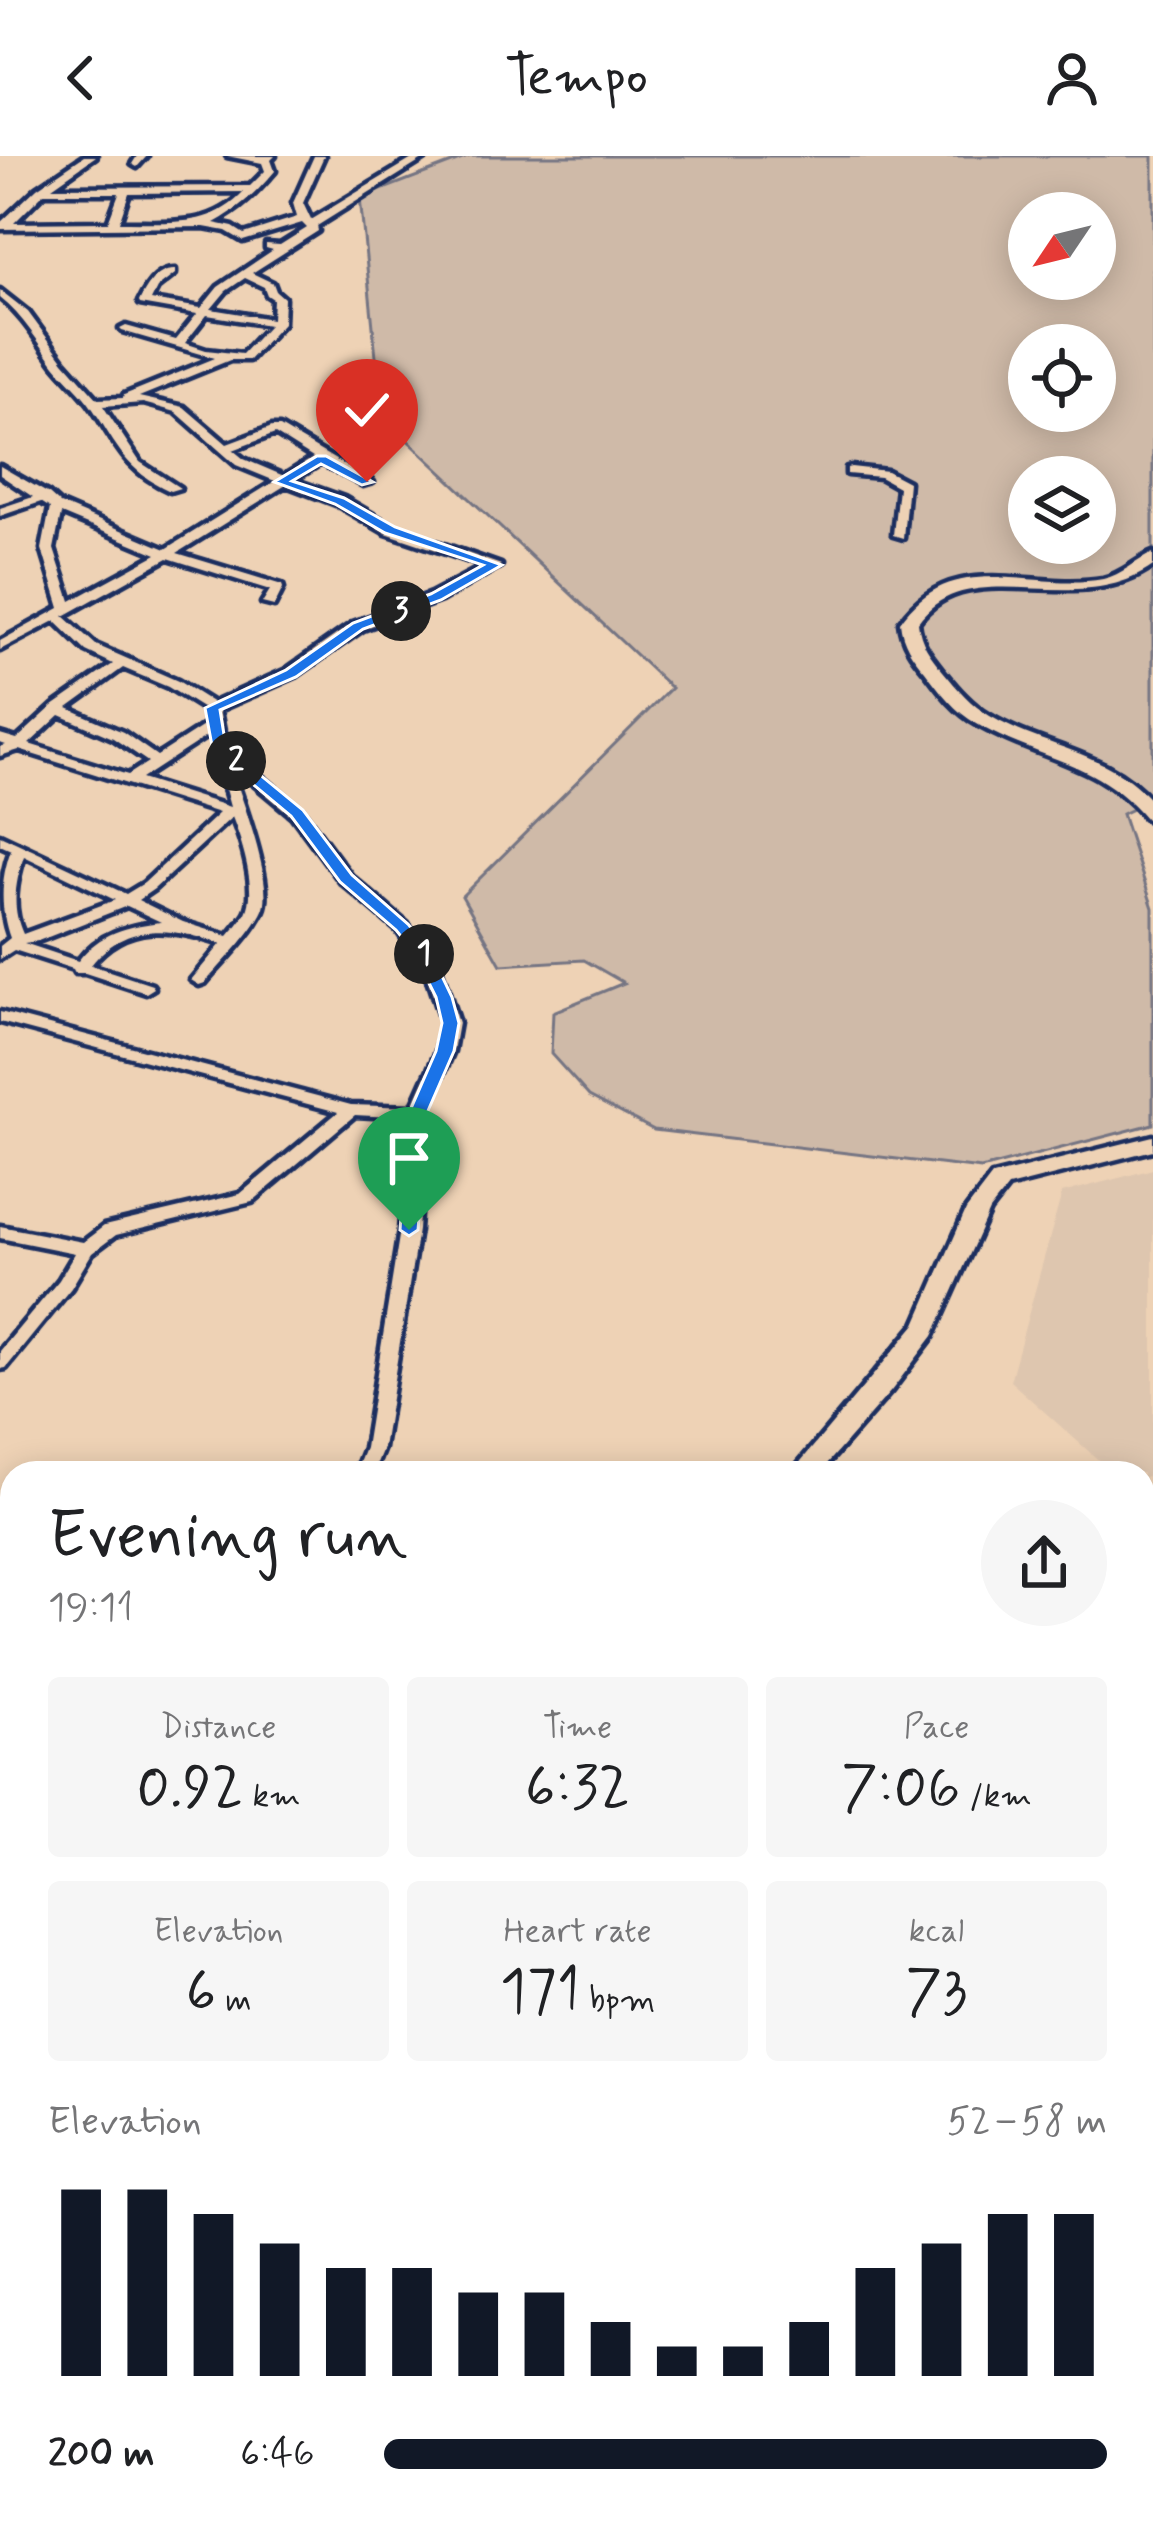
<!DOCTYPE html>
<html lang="en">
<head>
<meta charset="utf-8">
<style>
	:root { --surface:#fff; --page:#f6f6f6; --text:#202124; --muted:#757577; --accent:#111827 }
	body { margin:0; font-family:Mynerve,sans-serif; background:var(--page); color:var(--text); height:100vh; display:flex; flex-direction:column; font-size:45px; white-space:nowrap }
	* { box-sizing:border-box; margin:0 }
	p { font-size:39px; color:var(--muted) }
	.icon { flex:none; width:66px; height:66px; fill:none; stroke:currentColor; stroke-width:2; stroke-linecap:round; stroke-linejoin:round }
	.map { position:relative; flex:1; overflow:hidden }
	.side { position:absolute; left:0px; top:1305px; width:1155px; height:1062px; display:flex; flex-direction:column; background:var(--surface); border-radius:36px 36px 0 0; box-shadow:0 6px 30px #0003 }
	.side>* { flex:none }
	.needle { width:78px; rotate:235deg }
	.tools { position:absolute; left:1008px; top:36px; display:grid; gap:24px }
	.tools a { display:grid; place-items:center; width:108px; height:108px; border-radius:50%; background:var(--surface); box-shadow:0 6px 30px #0003; font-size:60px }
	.pin { position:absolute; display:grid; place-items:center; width:102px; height:102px; color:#fff; margin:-123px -51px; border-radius:50% 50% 50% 0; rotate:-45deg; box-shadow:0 0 12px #0007 }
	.pin .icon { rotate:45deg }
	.km { position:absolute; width:60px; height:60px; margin:-30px; border-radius:50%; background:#222; color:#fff; font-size:33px; line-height:60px; text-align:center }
	.round { display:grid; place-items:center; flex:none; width:126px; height:126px; border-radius:63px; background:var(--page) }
	.headline { display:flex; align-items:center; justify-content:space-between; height:204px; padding:0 48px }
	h1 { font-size:66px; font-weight:600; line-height:90px }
	.figures { display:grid; grid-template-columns:repeat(3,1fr); gap:18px; height:204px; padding:12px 48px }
	.figures div { display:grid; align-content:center; border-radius:12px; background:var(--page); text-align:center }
	.figures b { font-size:60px; font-weight:600 }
	.figures small { font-size:33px; font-weight:400 }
	.figures p { font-size:33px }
	.chart { height:336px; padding:24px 48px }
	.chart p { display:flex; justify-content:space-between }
	.chart svg { width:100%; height:216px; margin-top:12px; stroke:var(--accent); stroke-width:6 }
	ul { padding:0 48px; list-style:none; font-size:39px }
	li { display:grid; grid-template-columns:192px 144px 1fr; align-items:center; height:90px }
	li i { height:30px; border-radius:15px; background:var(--accent) }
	header { display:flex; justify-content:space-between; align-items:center; height:156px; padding:0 48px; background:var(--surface); font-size:54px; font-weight:600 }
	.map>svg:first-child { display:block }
	.built { fill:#dec6af }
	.green { fill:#cfbaa8; stroke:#757483; stroke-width:3; fill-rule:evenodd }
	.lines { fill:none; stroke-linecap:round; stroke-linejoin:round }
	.street-casing { stroke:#1b2f5e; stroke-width:9 }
	.secondary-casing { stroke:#1b2f5e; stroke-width:9 }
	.street { fill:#eed2b5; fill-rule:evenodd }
	.secondary { fill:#eed2b5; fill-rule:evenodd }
	.route { fill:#1a73e8; stroke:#fff; stroke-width:3 }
</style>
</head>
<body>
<header><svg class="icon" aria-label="back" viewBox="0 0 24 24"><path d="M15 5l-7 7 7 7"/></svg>Tempo<svg class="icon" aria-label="person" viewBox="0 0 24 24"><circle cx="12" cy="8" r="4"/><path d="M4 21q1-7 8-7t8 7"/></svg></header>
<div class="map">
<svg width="1153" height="2367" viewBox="0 0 1153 2367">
	<rect width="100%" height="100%" fill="#eed2b5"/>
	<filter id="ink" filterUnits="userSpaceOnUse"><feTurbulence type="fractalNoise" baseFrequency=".00833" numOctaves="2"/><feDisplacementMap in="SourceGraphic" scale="24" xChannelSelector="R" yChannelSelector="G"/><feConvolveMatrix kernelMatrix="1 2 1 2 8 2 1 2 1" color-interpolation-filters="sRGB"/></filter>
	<g filter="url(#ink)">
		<!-- built -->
		<polygon class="built" points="1153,1013 1153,1315 1143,1323 1143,1317 1113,1317 1010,1225 1062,1037"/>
		<!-- green -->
		<path class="green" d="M470,0h683v643l-31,15 31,94v216l-172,45 -327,-39 -65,-34 -38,-42 2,-42 71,-29 -40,-23 -83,5 -39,-69 209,-208 -289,-272 -22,-218zM1029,57h66v66h-66zM1029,189h66v66h-66zM1029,321h66v66h-66z"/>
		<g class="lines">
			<defs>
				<g id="street">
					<path d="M84,0h12l-44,31 198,-1 15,-15 -3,-8 -35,-7h48l-4,4 4,11c-20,23 -33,37 -61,52l19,4 11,7 53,-17 -4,-14 21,-47h10l-21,47 8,17 106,-64h12l-112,70 1,5 -66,42 21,10 3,8 8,7 -1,25 -34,37h-19l-91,37 45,10 43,37 45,-17h8l93,55 -10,3 -42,-22 -27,17 50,18 50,29 107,38 -60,35 -78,29 -67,47 -77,34 7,37 76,63 49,66 56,48 34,47 17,52 -5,28 -27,62 -8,117 -35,218 -10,25h-18l10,-25 35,-218 9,-112 -54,-3 -103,87 -136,33 -24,18 -21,35 -65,80 -6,1v-18l59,-71 16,-27 -75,-15v-12l83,16 21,-16 136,-32 98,-82 -338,-90v-10l351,93 61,2 25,-56 5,-28 -17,-52 -28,-41 -56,-48 -49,-66 -61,-51c9,30 44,119 32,145 -11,24 -41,53 -58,73l-6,2 -8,-5 30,-36c-48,-16 -94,-24 -130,21l61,20 2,3 -8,5 -61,-20h-10l-2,-4 -59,-19 -14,9v-13l10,-8c-10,-28 -10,-59 1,-88l-11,-5v-10l126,59 18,-11 75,-70 -200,-63 -19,6v-9l6,-2 -6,-2v-9l17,5 36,-33 60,-42 -27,-13 -31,-30 -55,29v-9l60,-33 -18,-59 8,-41 -9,-6 -41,14v-8l33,-11 -33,-22v-9l49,28 11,10 106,45 109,-68 -39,-16 -60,-53 -33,-9 -40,3 37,56 40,26 -10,3c-45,-21 -52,-44 -77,-82 -11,-17 -26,-29 -38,-44 -18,-24 -31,-48 -55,-67v-8l28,22 36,49 34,38 25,-1 1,-3 91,-37 -93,-27 -2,-2 6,-3 50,14 21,-26 -57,-10 -1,-2c7,-15 18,-33 36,-32v4l-18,14 -6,12 50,8 17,-21 55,-37 -7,-2v-4l14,1 27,-17 -5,-5 -59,18 -17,-10 -22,-4 -204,2v-6l37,-35zM244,36c-35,38 -78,29 -125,30l10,-29zM44,37h75l-11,29 -94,1zM245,122l19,9 3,8 6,4 -1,20 -61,-10 15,-18zM207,159l62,10 -27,29 -36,-4 -21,-7zM275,278l38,24 -29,18 -40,-17 -11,-9zM286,329l50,19 50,29 98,33 -53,28 -78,29 -67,47 -73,33 -35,-22 -82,-36 -32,-29 104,-58 102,32 -8,13 12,3 9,-18 -1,-3 -105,-32zM61,358l96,40 -86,47 -17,-52zM123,512l45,19 37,23 3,13 -51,33 -34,-24 -55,-24zM60,559l53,23 35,24 -20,13 -99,-31zM210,578l20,73 -89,-28zM232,661c9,22 26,73 14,96 -5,8 -12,16 -18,23l-45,-14 -45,-22 16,-11zM24,700l91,44 -92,34c-12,-26 -8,-51 1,-78zM127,750l34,16c-34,4 -62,11 -83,39l-54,-18 14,-2z"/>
					<polygon points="137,0 147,0 137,11 132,8"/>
					<polygon points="851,311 887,315 908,326 903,382 893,379 898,331 880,321 847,318 847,312"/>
					<polygon points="12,1967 12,1989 0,1990 0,1968"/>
					<polygon points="1143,1996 1153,2002 1153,2036 1143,2030"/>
					<polygon points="1153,2136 1153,2162 1143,2166 1143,2140"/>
					<polygon points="1143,2230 1153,2234 1153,2262 1143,2258"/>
					<path d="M12,2334v21h10l-7,12h-15c0,-15 0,-27 12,-33z"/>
				</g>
				<g id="secondary">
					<path d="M1153,397v13c-76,55 -184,-15 -235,56 2,21 12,33 25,49 14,17 28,34 47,45 53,32 121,35 163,87v18l-7,-2c-48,-59 -108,-59 -169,-95 -22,-12 -37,-33 -52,-53 -13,-15 -23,-29 -25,-49 53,-75 129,-30 203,-43 19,-4 33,-19 50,-26z"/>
					<polygon points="1153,980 1153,994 1008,1031 989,1055 933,1180 891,1235 819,1317 791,1317 916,1168 966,1054 992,1020"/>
					<polygon points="0,1592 12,1596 12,1621 0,1617"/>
				</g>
			</defs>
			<!-- street casing -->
			<use href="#street" class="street-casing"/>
			<!-- secondary casing -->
			<use href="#secondary" class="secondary-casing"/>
			<!-- street -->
			<use href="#street" class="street"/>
			<!-- secondary -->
			<use href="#secondary" class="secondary"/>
		</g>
	</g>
	<!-- route -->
	<polygon class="route" points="317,300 326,300 373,326 362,329 321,308 292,325 344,342 395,371 502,409 441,444 363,473 296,521 220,554 226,591 303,654 352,719 408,768 429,793 452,841 459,867 454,895 427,957 418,1074 409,1080 400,1074 409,957 436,895 442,867 436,841 413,795 396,774 340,726 291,660 213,595 205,552 286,514 353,467 431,438 483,409 385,377 335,348 274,326"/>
</svg>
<div class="tools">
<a><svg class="needle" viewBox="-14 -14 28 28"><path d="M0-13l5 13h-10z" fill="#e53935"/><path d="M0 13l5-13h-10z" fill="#757577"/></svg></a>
<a><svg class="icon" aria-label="locate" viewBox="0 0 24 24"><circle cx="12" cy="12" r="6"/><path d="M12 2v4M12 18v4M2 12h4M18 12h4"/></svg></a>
<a><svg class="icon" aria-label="layers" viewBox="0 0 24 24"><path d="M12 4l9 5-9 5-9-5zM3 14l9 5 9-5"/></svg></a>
</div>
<div class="pin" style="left:409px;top:1074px;background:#1e9e55"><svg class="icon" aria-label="arrive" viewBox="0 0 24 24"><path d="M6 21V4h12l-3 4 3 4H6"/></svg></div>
<div class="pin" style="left:367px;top:326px;background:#d93025"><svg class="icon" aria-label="check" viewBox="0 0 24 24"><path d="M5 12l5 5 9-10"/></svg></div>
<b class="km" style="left:424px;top:798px">1</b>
<b class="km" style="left:236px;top:605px">2</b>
<b class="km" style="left:401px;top:455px">3</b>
<section class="side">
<div class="headline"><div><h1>Evening run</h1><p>19:11</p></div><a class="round"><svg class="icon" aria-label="share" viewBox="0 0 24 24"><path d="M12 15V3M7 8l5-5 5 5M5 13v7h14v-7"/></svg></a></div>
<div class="figures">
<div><p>Distance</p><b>0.92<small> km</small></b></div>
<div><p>Time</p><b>6:32</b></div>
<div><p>Pace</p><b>7:06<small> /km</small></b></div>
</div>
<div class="figures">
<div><p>Elevation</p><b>6<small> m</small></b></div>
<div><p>Heart rate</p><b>171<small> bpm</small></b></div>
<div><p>kcal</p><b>73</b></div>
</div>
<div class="chart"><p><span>Elevation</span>52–58 m</p>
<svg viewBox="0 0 160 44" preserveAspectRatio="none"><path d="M5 44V6M15 44V6M25 44V11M35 44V17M45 44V22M55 44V22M65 44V27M75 44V27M85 44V33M95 44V38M105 44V38M115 44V33M125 44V22M135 44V17M145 44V11M155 44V11"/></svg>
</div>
<ul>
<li><b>200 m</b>6:46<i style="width:100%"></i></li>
</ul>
</section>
</div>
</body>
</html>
